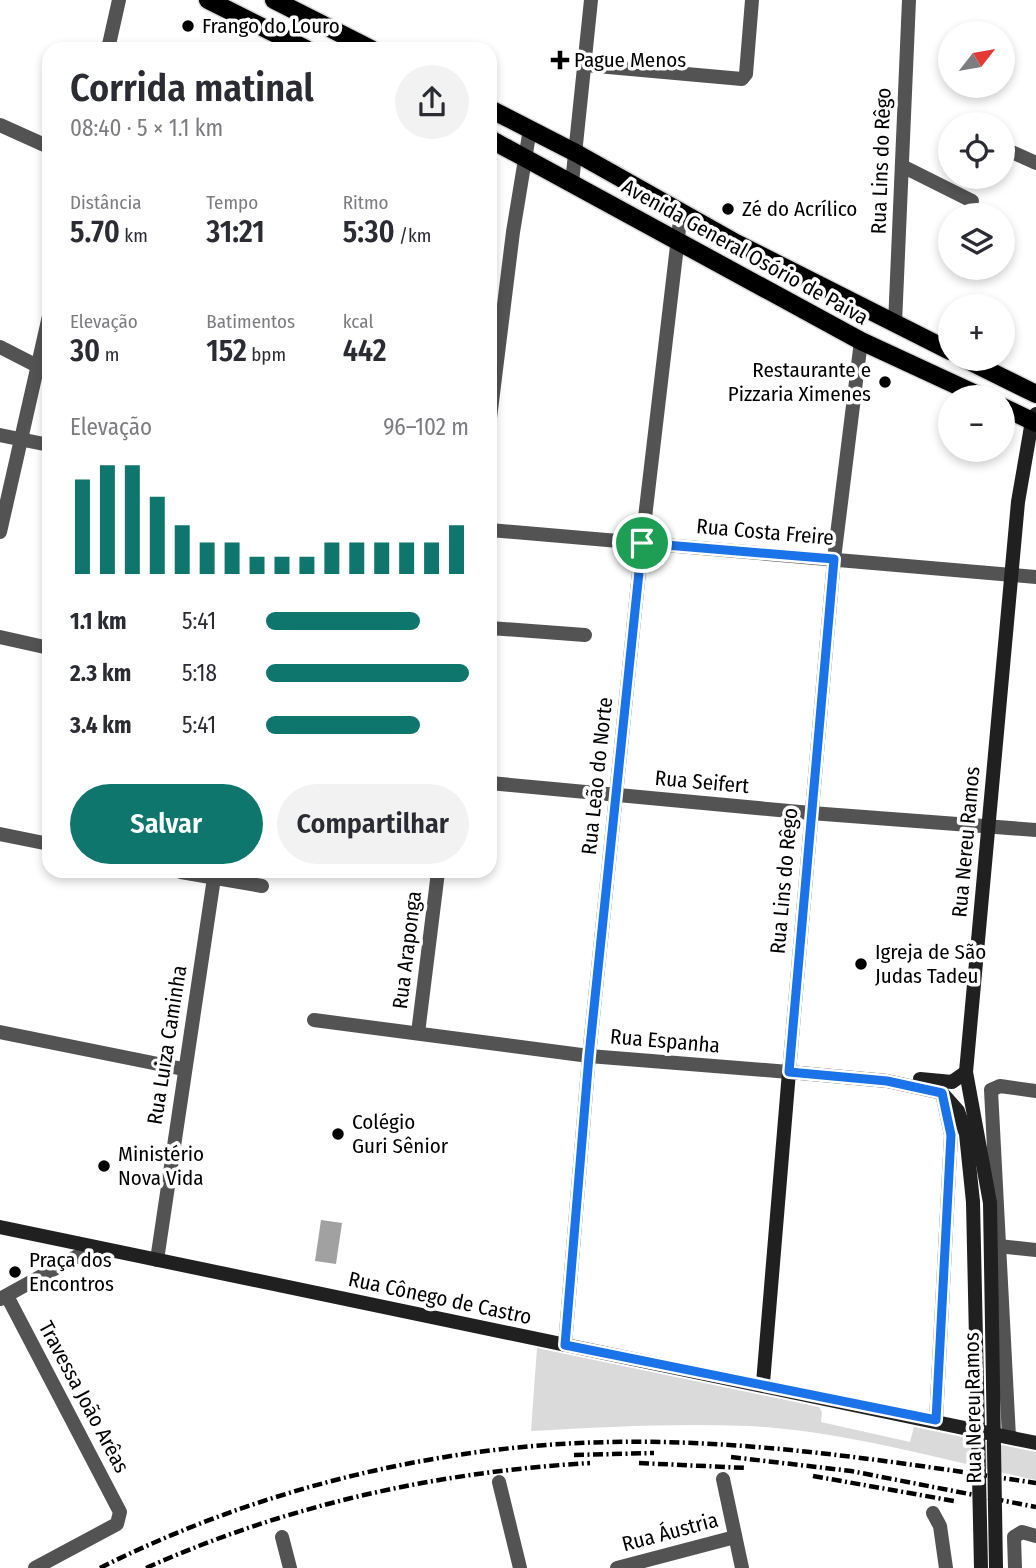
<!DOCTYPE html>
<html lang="pt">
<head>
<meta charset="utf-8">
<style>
	:root { --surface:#fff; --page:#f2f2f3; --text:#2b2b33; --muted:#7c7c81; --accent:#0f766e }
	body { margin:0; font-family:"Fira Sans Condensed",sans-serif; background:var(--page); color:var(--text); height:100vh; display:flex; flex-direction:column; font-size:26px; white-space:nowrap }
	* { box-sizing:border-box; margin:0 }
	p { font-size:23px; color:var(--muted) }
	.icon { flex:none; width:38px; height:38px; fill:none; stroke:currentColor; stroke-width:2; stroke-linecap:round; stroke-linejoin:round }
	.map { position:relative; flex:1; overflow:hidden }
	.drawer { position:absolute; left:42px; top:42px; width:455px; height:836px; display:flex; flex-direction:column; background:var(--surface); border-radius:21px; box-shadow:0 4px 10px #0003 }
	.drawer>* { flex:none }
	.needle { width:46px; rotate:59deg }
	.buttons { position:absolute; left:938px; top:21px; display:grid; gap:14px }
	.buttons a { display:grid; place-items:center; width:77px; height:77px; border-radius:50%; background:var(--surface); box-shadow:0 4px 10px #0003; font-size:35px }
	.pin { position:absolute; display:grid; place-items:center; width:60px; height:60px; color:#fff; margin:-30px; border:4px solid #fff; border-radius:50%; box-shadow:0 2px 7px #0007 }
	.round { display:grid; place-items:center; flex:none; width:74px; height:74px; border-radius:37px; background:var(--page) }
	.summary { display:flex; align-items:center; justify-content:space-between; height:119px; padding:0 28px }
	h1 { font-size:38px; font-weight:600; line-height:52px }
	.figures { display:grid; grid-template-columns:repeat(3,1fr); gap:10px; height:119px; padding:7px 28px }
	.figures div { display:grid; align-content:center }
	.figures b { font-size:30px; font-weight:600 }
	.figures small { font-size:19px; font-weight:400 }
	.figures p { font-size:19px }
	.chart { height:196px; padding:14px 28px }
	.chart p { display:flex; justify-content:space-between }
	.chart svg { width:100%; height:126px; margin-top:7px; stroke:var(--accent); stroke-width:6 }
	.primary-button { display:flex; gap:14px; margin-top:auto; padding:14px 28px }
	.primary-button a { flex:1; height:80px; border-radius:42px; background:var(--accent); color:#fff; font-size:28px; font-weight:600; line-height:80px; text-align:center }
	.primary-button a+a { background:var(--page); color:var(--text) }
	ul { padding:0 28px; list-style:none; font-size:23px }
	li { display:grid; grid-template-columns:112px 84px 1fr; align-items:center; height:52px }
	li i { height:18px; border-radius:9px; background:var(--accent) }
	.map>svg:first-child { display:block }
	.green { fill:#dadada }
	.water { fill:#a1a1a1 }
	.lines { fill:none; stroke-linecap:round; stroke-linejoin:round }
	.primary-casing { stroke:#dbdbdb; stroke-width:21 }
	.street { stroke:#535353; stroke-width:14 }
	.secondary { stroke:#202020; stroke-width:14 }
	.primary { stroke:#000; stroke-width:18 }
	.rail { stroke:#000; stroke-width:4.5; stroke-dasharray:10 3.5 2 3.5; stroke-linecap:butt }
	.secondary-bridge { stroke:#202020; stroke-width:14 }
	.route-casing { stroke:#fff; stroke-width:14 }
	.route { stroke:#1a73e8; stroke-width:9 }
	.poi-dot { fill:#000; stroke:#fff; stroke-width:2.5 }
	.labels { text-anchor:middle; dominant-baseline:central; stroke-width:7; stroke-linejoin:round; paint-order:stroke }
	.poi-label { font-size:21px; fill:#000; stroke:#fff; text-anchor:start }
	.street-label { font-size:21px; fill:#000; stroke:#fff }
</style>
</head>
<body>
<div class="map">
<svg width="1036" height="1568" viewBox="0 0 1036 1568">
	<rect width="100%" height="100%" fill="#fff"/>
	<!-- green -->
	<path class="green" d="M537,1348l282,59 3,5 -1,10 89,20 4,-15 122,25v28c-94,-20 -191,-49 -287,-54 -73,-3 -146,1 -218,5z"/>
	<!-- water -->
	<polygon class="water" points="321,1220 342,1223 336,1264 315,1261"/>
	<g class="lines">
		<defs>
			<g id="primary">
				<polyline points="208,0 306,49"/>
				<polyline points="274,0 371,49"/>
				<polyline points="490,109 576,153 736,243 950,351"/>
				<polyline points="490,139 861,341 982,397"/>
				<polyline points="965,359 1036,394"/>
				<polyline points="1003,407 1036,423"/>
			</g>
		</defs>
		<!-- primary casing -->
		<use href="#primary" class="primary-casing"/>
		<!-- street -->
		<g class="street">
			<polyline points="108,49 119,0"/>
			<polyline points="586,65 742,79 746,74 752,0"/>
			<polyline points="0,125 49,147"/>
			<polyline points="1003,148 1036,163"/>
			<polyline points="902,166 972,201"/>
			<polyline points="572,183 591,0"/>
			<polyline points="895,324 909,0"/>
			<polyline points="0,347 49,372"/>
			<polyline points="490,418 513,232 530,129"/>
			<polyline points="0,435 49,445"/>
			<polyline points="490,530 1036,577"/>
			<polyline points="0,532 49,316"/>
			<polyline points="490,628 585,635"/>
			<polyline points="0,637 49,648"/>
			<polyline points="490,783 811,813 1036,830"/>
			<polyline points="0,834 49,844"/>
			<polyline points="181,872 262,886"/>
			<polyline points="314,1020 589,1056 789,1072 834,559 861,341"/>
			<polyline points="0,1032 183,1069"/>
			<polyline points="418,1033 438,872"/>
			<polyline points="998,1246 1036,1250"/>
			<polyline points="157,1260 214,878"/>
			<polyline points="7,1296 120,1512 117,1524 35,1568"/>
			<polyline points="0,1299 94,1247"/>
			<polyline points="565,1345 589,1056 642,543 681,212"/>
			<polyline points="936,1420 951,1135 942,1093"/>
			<polyline points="1009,1437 991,1090 1000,1086 1036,1091"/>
			<polyline points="723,1479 742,1568"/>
			<polyline points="499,1482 520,1568"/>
			<polyline points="933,1513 940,1526 946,1568"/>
			<polyline points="282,1537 290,1568"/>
			<polyline points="617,1568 735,1537"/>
			<polyline points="1015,1568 1014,1537 1022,1532 1036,1536"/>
		</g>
		<!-- secondary -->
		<g class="secondary">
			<polyline points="920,1079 952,1082 966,1072"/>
			<polyline points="990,1203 966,1072 1018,502 1032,421 1036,414"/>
			<polyline points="0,1227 1036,1443"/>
			<polyline points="763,1383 789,1072 887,1081 942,1093 958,1111 966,1134 973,1202"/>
		</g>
		<!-- primary -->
		<use href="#primary" class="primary"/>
		<!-- rail -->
		<g class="rail">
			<polyline points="574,1455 654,1453"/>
			<polyline points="731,1457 851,1471 1036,1507"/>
			<polyline points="639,1463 747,1468"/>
			<polyline points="813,1476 954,1501"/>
			<path d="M100,1568c155,-78 336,-123 510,-126 141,-3 286,20 426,41"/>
			<path d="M146,1568c141,-63 290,-96 444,-105"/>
		</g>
		<!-- secondary-bridge -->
		<g class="secondary-bridge">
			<polyline points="973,1202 981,1568"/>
			<polyline points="990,1203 996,1568"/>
		</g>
	</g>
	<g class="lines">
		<defs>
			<polygon id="route" points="642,543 834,559 789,1072 887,1081 942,1093 951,1135 936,1420 565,1345 589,1056"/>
		</defs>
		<!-- route casing -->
		<use href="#route" class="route-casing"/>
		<!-- route -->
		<use href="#route" class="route"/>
	</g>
	<!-- markers -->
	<g class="poi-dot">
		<circle cx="188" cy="26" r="7"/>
		<path d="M556.5 49.5h7v7h7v7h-7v7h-7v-7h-7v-7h7z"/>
		<circle cx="728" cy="209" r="7"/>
		<circle cx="885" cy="382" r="7"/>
		<circle cx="861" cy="964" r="7"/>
		<circle cx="338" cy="1134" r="7"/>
		<circle cx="104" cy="1166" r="7"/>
		<circle cx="15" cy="1272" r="7"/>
	</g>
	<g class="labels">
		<!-- poi labels -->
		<g class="poi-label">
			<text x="202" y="26">Frango do Louro</text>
			<text x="574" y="60">Pague Menos</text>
			<text x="742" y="209">Zé do Acrílico</text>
			<text x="871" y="370" text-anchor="end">Restaurante e<tspan x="871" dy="24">Pizzaria Ximenes</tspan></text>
			<text x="875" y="952">Igreja de São<tspan x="875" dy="24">Judas Tadeu</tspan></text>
			<text x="352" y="1122">Colégio<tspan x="352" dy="24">Guri Sênior</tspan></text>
			<text x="118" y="1154">Ministério<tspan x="118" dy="24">Nova Vida</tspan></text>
			<text x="29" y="1260">Praça dos<tspan x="29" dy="24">Encontros</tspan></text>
		</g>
		<!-- street labels -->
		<g class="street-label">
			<text transform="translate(881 161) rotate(-88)">Rua Lins do Rêgo</text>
			<text transform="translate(745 252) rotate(29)">Avenida General Osório de Paiva</text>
			<text transform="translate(765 532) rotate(5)">Rua Costa Freire</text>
			<text transform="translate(597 776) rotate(-84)">Rua Leão do Norte</text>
			<text transform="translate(702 782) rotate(5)">Rua Seifert</text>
			<text transform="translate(966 842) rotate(-85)">Rua Nereu Ramos</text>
			<text transform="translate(784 881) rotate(-85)">Rua Lins do Rêgo</text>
			<text transform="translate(407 950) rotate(-83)">Rua Araponga</text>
			<text transform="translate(665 1041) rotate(5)">Rua Espanha</text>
			<text transform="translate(167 1045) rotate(-81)">Rua Luiza Caminha</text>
			<text transform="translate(440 1298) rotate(12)">Rua Cônego de Castro</text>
			<text transform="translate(84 1397) rotate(62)">Travessa João Arêas</text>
			<text transform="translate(973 1408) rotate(-91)">Rua Nereu Ramos</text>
			<text transform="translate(670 1532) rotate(-15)">Rua Áustria</text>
		</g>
	</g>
</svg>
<div class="buttons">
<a><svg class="needle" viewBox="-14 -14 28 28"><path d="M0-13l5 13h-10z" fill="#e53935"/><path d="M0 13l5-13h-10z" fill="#7c7c81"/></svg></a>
<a><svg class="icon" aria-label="locate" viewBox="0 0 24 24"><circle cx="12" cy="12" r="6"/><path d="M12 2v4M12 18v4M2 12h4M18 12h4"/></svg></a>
<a><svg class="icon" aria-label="layers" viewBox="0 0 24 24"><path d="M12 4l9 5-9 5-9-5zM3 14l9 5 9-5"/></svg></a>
<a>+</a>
<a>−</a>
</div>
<div class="pin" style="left:642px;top:543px;background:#1e9e55"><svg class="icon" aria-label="arrive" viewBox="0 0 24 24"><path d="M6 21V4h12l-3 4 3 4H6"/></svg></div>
<section class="drawer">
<div class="summary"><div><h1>Corrida matinal</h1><p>08:40 · 5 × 1.1 km</p></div><a class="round"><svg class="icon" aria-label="share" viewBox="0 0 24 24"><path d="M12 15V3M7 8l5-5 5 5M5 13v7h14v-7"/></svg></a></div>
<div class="figures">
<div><p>Distância</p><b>5.70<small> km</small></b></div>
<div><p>Tempo</p><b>31:21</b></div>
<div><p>Ritmo</p><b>5:30<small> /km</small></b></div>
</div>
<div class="figures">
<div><p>Elevação</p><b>30<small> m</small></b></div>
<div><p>Batimentos</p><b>152<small> bpm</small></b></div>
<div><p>kcal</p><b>442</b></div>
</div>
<div class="chart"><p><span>Elevação</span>96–102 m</p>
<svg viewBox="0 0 160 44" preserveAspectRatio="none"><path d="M5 44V11M15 44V6M25 44V6M35 44V17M45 44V27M55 44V33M65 44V33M75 44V38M85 44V38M95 44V38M105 44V33M115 44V33M125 44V33M135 44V33M145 44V33M155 44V27"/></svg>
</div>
<ul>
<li><b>1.1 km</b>5:41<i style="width:76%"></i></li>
<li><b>2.3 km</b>5:18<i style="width:100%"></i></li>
<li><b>3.4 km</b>5:41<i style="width:76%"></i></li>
</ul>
<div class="primary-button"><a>Salvar</a><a>Compartilhar</a></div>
</section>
</div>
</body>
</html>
